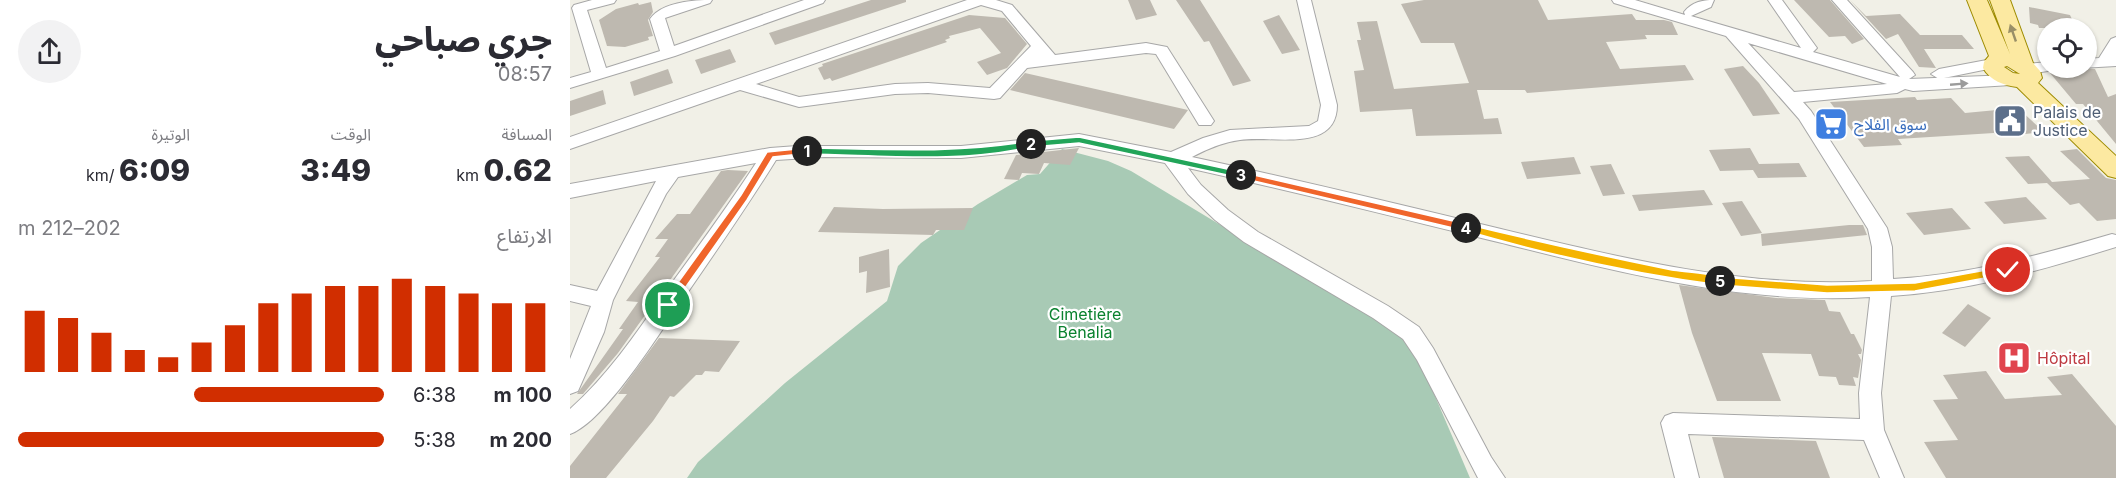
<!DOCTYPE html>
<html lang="ar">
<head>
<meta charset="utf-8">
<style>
	:root { --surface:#fff; --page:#f2f2f3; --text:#2b2b33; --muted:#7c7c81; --accent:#d12e00 }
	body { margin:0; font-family:Inter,"Noto Sans Arabic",sans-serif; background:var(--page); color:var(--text); direction:rtl; height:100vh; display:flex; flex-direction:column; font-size:22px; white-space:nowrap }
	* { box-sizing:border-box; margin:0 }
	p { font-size:20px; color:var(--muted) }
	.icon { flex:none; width:33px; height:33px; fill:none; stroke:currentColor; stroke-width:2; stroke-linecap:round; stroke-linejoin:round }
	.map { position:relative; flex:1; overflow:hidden; direction:ltr }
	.details { display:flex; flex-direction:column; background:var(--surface); width:570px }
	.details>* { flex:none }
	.buttons { position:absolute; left:1467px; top:18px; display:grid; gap:12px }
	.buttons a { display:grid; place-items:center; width:60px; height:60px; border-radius:50%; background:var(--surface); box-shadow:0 2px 4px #0004; font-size:30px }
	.pin { position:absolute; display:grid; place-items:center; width:51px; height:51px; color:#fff; margin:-26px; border:3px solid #fff; border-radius:50%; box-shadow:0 2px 6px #0007 }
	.km { position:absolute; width:30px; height:30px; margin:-15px; border-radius:50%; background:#222; color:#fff; font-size:16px; line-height:30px; text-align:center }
	.round { display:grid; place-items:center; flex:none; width:63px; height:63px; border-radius:32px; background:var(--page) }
	.summary { display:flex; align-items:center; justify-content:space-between; height:102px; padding:0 18px }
	h1 { font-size:33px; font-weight:800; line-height:45px }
	.metrics { display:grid; grid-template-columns:repeat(3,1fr); gap:9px; height:102px; padding:6px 18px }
	.metrics div { display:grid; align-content:center }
	.metrics b { font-size:30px; font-weight:800 }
	.metrics small { font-size:16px; font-weight:400 }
	.metrics p { font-size:16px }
	.chart { height:168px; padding:12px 18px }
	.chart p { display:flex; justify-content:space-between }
	.chart svg { width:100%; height:108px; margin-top:6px; stroke:var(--accent); stroke-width:6 }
	ul { padding:0 18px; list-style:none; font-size:20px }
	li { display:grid; grid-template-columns:96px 72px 1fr; align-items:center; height:45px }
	li i { height:15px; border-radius:8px; background:var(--accent) }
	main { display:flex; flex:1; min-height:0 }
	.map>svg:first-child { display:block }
	.cemetery { fill:#a8cab5 }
	.building { fill:#beb9b0 }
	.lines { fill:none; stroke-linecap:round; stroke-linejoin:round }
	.minor-casing { stroke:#a7a7a7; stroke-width:2 }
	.major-casing { stroke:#9d8b00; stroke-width:2 }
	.minor { fill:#fff; fill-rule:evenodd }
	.major { fill:#fce9a1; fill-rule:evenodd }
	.oneway { fill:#998f67 }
	.oneway2 { fill:#9b9b9b }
	.split-1 { fill:#f0652b; stroke:#fff; stroke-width:1.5 }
	.split-2 { fill:#22a559; stroke:#fff; stroke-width:1.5 }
	.split-3 { fill:#22a559; stroke:#fff; stroke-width:1.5 }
	.split-4 { fill:#f0652b; stroke:#fff; stroke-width:1.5 }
	.split-5 { fill:#f5b400; stroke:#fff; stroke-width:1.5 }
	.split-6 { fill:#f5b400; stroke:#fff; stroke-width:1.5 }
	.labels { text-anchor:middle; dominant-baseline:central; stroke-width:4.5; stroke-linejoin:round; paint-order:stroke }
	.service-label { font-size:16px; fill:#4e5e75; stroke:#fff; text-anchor:start }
	.shop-label { font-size:16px; fill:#366cbe; stroke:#fff; text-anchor:start }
	.park-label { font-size:16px; fill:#0b822f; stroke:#fff }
	.health-label { font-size:16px; fill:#be3a42; stroke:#fff; text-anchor:start }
</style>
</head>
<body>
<main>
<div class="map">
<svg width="1546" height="478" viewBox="0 0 1546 478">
	<rect width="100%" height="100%" fill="#f1f0e7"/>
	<!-- cemetery -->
	<polygon class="cemetery" points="492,149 538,161 561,171 841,340 900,478 117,478 128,462 215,383 317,301 328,266 351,243 408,204 457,175 470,174"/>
	<!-- building -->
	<g class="building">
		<polygon points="301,0 336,0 336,2 205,45 199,33"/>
		<polygon points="558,0 580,0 587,15 566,20"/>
		<polygon points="606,0 630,0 681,81 663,86 639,41 634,42"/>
		<polygon points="854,0 968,0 978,20 1062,14 1066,20 1094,20 1102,22 1108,35 1075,35 1077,39 1036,42 1050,69 1115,65 1124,80 957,93 955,90 907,90 914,119 928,118 932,134 846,136 842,109 790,112 784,71 794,70 787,40 791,40 787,22 807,21 824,89 899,83 884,43 851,43 831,4"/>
		<polygon points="1224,0 1260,0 1294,39 1282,44 1275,36 1259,37"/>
		<polygon points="1280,0 1296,16 1330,14 1350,35 1392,35 1404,49 1354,49 1366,68 1349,67 1328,34 1316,39"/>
		<polygon points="81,2 83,12 78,20 83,36 78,37 79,40 55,47 37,46 29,20 46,9 68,3 69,5"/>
		<polygon points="1459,7 1500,15 1506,28 1469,28 1468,25 1460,23"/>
		<polygon points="399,15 435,18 457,44 437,68 417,75 407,62 431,53 410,28 379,36 380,38 375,40 377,42 262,81 260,78 254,80 248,68 253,66 252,64"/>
		<polygon points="709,15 730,50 712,54 693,21"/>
		<polygon points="160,49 166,62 131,74 125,60"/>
		<polygon points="1173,66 1189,83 1210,114 1183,116 1154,69"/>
		<polygon points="1488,68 1525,69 1538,97 1546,94 1546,144 1513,104 1506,104 1480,73"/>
		<polygon points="98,69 103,83 64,96 60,82"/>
		<polygon points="455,73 618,110 604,129 440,90"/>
		<polygon points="33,90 36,104 0,116 0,101"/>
		<polygon points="1345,97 1347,100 1381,98 1395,113 1448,108 1474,132 1429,137 1424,133 1328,139 1332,145 1294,147 1260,102"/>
		<polygon points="509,148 500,165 474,163 469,174 452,173 449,180 434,179 446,155"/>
		<polygon points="1180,148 1189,164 1229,163 1237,177 1188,178 1183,170 1150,171 1139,150"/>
		<polygon points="1507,149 1536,178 1546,180 1546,219 1527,221 1509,203 1500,205 1477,183 1458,184 1435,157 1459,156 1482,182 1520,179 1490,151"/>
		<polygon points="1004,157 1011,174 957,179 951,162"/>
		<polygon points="1041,164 1055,194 1033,196 1020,166"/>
		<polygon points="158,170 178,171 48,353 13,394 7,394 53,329 49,329 68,302 56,301 90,257 85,257 98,239 85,239 107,214 120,214 151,171"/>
		<polygon points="1134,190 1143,205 1069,211 1062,195"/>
		<polygon points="1456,197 1477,219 1434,224 1414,202"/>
		<polygon points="1172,201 1192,233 1171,236 1152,203"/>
		<polygon points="264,207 313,209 403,208 394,230 366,230 363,235 248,232"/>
		<polygon points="1382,208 1401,229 1354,235 1336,213"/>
		<polygon points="1279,225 1293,225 1297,235 1192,246 1191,234"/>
		<polygon points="319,249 320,287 296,293 297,271 289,273 289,257"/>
		<polygon points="1109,285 1206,298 1255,300 1259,311 1270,312 1281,334 1284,334 1292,350 1291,354 1288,354 1291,360 1288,378 1283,377 1286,386 1269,385 1266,377 1249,376 1241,354 1192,353 1211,401 1147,401 1122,333"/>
		<polygon points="1398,304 1421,318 1395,347 1372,333"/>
		<polygon points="89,338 170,341 149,372 135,371 132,375 126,375 104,397 100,396 83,421 36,478 0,478 0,466 57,394 48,394"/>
		<polygon points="1416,371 1435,399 1492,395 1477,377 1502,374 1546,426 1546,478 1376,478 1354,442 1388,440 1363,400 1388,399 1373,375"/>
		<polygon points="1142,437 1246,441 1260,478 1154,478"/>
	</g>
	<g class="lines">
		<defs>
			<g id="minor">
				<path d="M22,0h24l-2,3 -27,7 19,58 54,-17 -10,-32c12,-17 43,-19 62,-19l-2,3 -45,15 9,28 130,-46h21l-2,3 -148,53 -105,32v-10l21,-6 -19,-64 2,-3z"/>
				<path d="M397,0h29l16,5 43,50 91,-12 21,4 47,74 -3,4h-12l-43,-71 -10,-1 -119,15 -27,30 -6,1 -66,-6 -33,1 -96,13 -59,-17 -170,59v-12zM411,5l21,6 29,35 -41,42 -62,-5 -33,1 -96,13 -43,-13z"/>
				<path d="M727,0h14l26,105c0,49 -65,30 -97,35 -17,2 -33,9 -48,17 103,22 206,47 309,72 120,29 247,60 371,52v-34l-4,-18 -69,-110 -73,-83 -112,-33 -2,-3h23l50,15 -1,-3c8,-10 18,-12 30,-12l-3,7 -20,9 110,32 -33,-48h14l35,48 -4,4 87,25 -68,-77h15l66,72 2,3 -6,4 102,-4 8,5 -8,5 -98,6 -8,-2 -8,4 -94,9 8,9 76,117 5,19 1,32c75,-4 147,-24 219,-45l4,1v12c-74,23 -147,44 -225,49l-10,97 3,37 20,48h-24l-16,-38 -176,-6 11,44h-24l-14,-55 4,-7 8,-3 187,6 -1,-26 11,-96c-125,8 -252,-25 -372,-55 -103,-25 -206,-51 -310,-74l13,17 27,25 30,22 130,74 31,21 14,21 58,109 14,21h-27l-61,-118 -14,-21 -30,-21 -129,-76 -29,-22 -27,-26 -23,-31 -86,-17 -118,12 -137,-1 -48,3c-31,50 -64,97 -97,145 -22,32 -75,117 -109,129v-25c37,-33 65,-74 93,-114 32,-44 64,-87 93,-132l-78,14 -12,17 -53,106 -9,32 -26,59 -8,3v-35l21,-53 -21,-5v-16l27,6 59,-110 -86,17v-14l200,-36 27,-2h164l118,-12 92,18 32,-14 27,-8 79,-4 9,-5 3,-16zM1178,43l139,41 -93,8z"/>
				<polygon points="1546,37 1546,66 1511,68 1516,68 1516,59 1529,58 1541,39"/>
				<polygon points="1422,59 1428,61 1430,64 1428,67 1369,79 1361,74 1369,69"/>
				<polygon points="1478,62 1478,68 1486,68 1484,70 1458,74 1450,69 1458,64"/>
			</g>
			<path id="major" d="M1397,0h20l23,54 -20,-54h20l23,63 7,8 2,7 -4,5 78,73v22l-8,-2 -91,-89c-14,-2 -26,-6 -34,-19l1,-6 5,-6zM1437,66l13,8 -7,-1 -9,-6z"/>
		</defs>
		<!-- minor casing -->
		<use href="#minor" class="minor-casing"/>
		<!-- major casing -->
		<use href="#major" class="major-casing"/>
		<!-- minor -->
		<use href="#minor" class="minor"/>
		<!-- major -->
		<use href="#major" class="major"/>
	</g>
	<!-- one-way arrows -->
	<defs><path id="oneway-solid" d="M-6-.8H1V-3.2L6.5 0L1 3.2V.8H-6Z" transform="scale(1.5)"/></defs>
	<use class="oneway" href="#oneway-solid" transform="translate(1443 33) rotate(-109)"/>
	<use class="oneway2" href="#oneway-solid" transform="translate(1389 84) rotate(-5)"/>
	<!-- split-1 -->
	<polygon class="split-1" points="237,148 241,151 240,153 203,157 177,200 101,308 94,308 94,302 171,195 197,152"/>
	<!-- split-2 -->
	<path class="split-2" d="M461,141l3,1v4c-73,18 -153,9 -227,8l-5,-3 5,-3c75,1 150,6 224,-7z"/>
	<!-- split-3 -->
	<polygon class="split-3" points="509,137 671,172 675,175 671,178 509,143 461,147 457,144 461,141"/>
	<!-- split-4 -->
	<polygon class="split-4" points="671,172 896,224 901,228 896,231 667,177 667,173"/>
	<!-- split-5 -->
	<path class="split-5" d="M896,224c69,17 137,32 206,46 12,2 46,3 53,11l-5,4c-86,-11 -174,-31 -257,-55v-5z"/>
	<!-- split-6 -->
	<polygon class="split-6" points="1438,266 1442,267 1442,273 1345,291 1257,293 1150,285 1145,281 1150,277 1257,285 1345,283"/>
	<!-- icons -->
	<defs>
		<symbol id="civic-square" viewBox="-11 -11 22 22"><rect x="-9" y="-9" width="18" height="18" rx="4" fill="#5c6f8a" stroke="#fff"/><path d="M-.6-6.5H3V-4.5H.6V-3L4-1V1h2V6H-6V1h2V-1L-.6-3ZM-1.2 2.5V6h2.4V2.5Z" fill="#fff"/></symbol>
		<symbol id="supermarket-square" viewBox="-11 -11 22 22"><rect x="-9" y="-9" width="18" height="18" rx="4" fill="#3f7fe0" stroke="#fff"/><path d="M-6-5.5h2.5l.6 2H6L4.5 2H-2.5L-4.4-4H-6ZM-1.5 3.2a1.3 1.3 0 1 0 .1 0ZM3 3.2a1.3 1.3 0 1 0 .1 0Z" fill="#fff"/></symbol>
		<symbol id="hospital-square" viewBox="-11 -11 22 22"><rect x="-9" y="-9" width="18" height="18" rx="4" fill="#e0444e" stroke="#fff"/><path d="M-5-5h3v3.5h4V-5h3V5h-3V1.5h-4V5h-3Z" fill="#fff"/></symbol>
	</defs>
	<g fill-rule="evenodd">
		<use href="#civic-square" x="1421" y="102" width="38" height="38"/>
		<use href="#supermarket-square" x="1242" y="105" width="38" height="38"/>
		<use href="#hospital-square" x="1425" y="339" width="38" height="38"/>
	</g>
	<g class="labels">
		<!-- service labels -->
		<g class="service-label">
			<text x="1463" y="112">Palais de<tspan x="1463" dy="18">Justice</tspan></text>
		</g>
		<!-- shop labels -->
		<g class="shop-label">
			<text x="1284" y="124">سوق الفلاح</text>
		</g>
		<!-- park labels -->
		<g class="park-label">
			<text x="515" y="314">Cimetière<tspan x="515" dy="18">Benalia</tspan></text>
		</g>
		<!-- health labels -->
		<g class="health-label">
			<text x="1467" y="358">Hôpital</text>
		</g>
	</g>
</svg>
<div class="buttons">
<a><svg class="icon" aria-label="locate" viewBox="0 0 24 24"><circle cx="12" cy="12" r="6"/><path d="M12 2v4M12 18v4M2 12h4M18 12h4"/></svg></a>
</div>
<div class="pin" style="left:98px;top:305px;background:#1e9e55"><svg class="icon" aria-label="arrive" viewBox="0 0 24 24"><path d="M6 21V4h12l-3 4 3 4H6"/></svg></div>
<div class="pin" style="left:1438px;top:270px;background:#d93025"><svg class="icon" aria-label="check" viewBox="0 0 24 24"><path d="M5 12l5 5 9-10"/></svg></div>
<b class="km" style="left:237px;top:151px">1</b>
<b class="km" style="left:461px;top:144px">2</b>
<b class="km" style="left:671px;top:175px">3</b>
<b class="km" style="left:896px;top:228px">4</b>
<b class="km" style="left:1150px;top:281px">5</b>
</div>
<section class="details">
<div class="summary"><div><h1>جري صباحي</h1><p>08:57</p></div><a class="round"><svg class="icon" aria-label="share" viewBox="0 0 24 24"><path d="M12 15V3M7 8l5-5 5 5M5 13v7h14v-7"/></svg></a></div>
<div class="metrics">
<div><p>المسافة</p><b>0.62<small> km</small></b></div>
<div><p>الوقت</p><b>3:49</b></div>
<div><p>الوتيرة</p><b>6:09<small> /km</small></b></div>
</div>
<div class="chart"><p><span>الارتفاع</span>202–212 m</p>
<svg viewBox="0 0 160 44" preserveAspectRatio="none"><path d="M5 44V19M15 44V22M25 44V28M35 44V35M45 44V38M55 44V32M65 44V25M75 44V16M85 44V12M95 44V9M105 44V9M115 44V6M125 44V9M135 44V12M145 44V16M155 44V16"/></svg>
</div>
<ul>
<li><b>100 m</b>6:38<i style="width:52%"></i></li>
<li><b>200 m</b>5:38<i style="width:100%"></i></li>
</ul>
</section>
</main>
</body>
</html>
